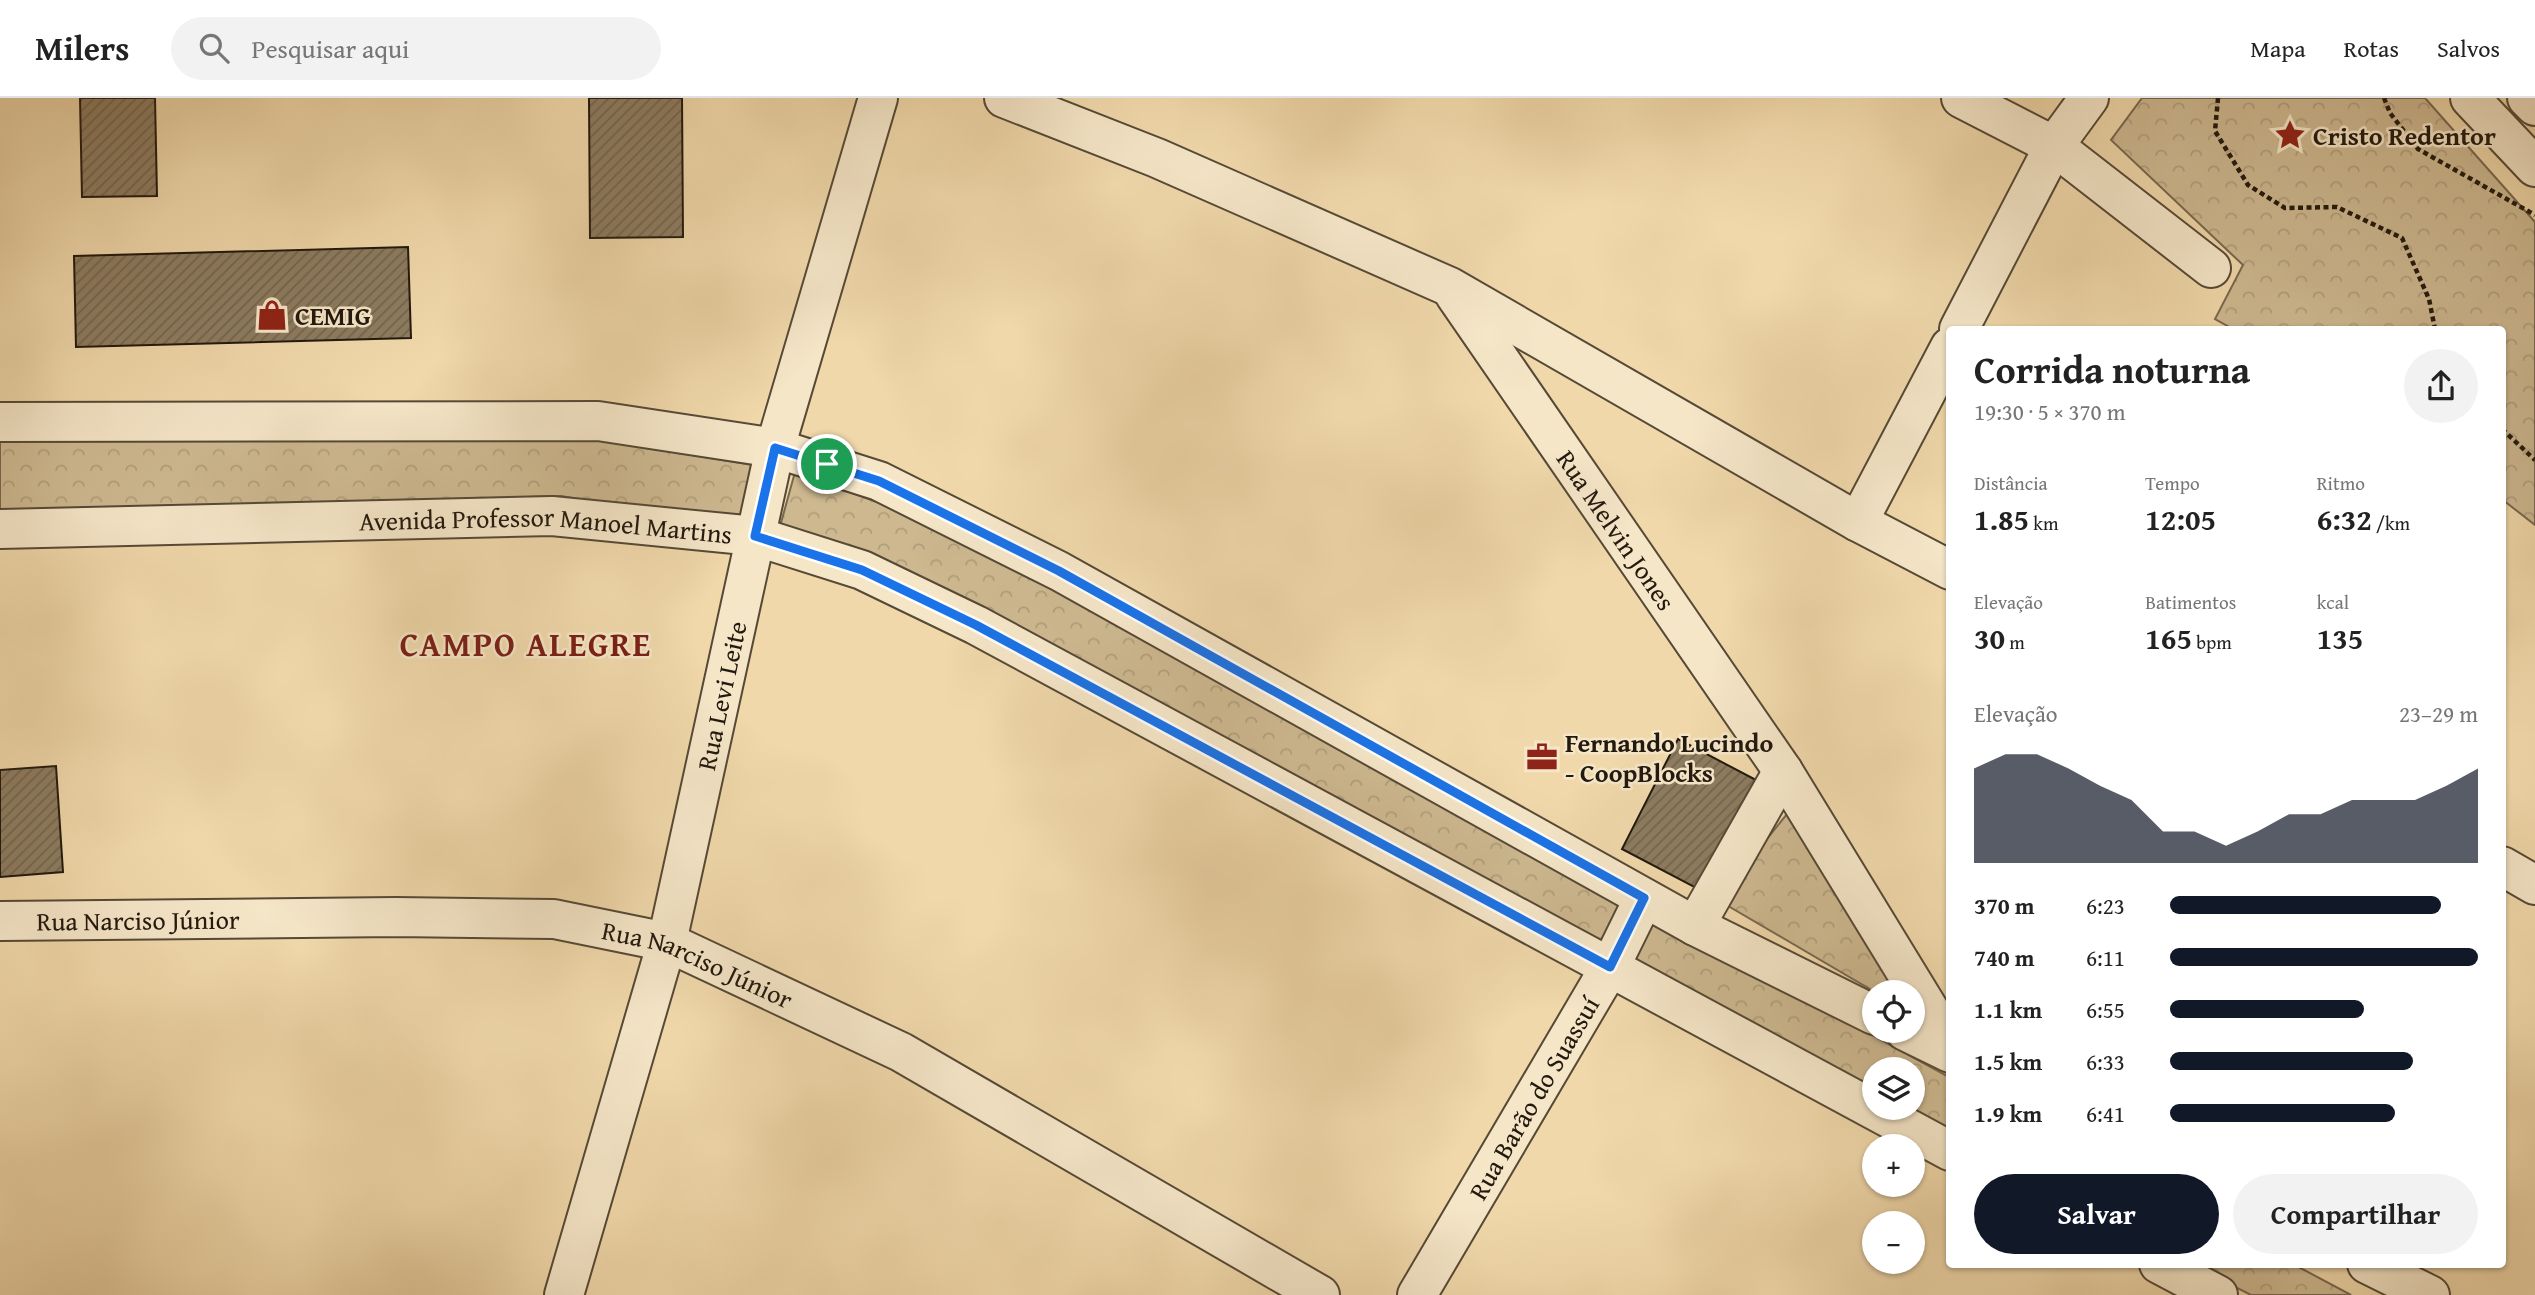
<!DOCTYPE html>
<html lang="pt">
<head>
<meta charset="utf-8">
<style>
	:root { --surface:#fff; --page:#f2f2f2; --text:#222; --muted:#767676; --line:#e0e0e0; --accent:#111827 }
	body { margin:0; font-family:"Gentium Book Plus",serif; background:var(--page); color:var(--text); height:100vh; display:flex; flex-direction:column; font-size:26px; white-space:nowrap }
	* { box-sizing:border-box; margin:0 }
	p { font-size:23px; color:var(--muted) }
	.icon { flex:none; width:38px; height:38px; fill:none; stroke:currentColor; stroke-width:2; stroke-linecap:round; stroke-linejoin:round }
	.map { position:relative; flex:1; overflow:hidden }
	.panel { position:absolute; left:1946px; top:228px; width:560px; height:942px; display:flex; flex-direction:column; background:var(--surface); border-radius:7px; box-shadow:0 2px 5px #0004 }
	.panel>* { flex:none }
	.buttons { position:absolute; left:1862px; top:882px; display:grid; gap:14px }
	.buttons a { display:grid; place-items:center; width:63px; height:63px; border-radius:50%; background:var(--surface); box-shadow:0 2px 5px #0004; font-size:35px }
	.pin { position:absolute; display:grid; place-items:center; width:60px; height:60px; color:#fff; margin:-30px; border:4px solid #fff; border-radius:50%; box-shadow:0 2px 7px #0007 }
	.round { display:grid; place-items:center; flex:none; width:74px; height:74px; border-radius:37px; background:var(--page) }
	.summary { display:flex; align-items:center; justify-content:space-between; height:119px; padding:0 28px }
	h1 { font-size:38px; font-weight:600; line-height:52px }
	.stats { display:grid; grid-template-columns:repeat(3,1fr); gap:10px; height:119px; padding:7px 28px }
	.stats div { display:grid; align-content:center }
	.stats b { font-size:30px; font-weight:600 }
	.stats small { font-size:19px; font-weight:400 }
	.stats p { font-size:19px }
	.chart { height:196px; padding:14px 28px }
	.chart p { display:flex; justify-content:space-between }
	.chart svg { width:100%; height:126px; margin-top:7px; fill:var(--accent); opacity:.7 }
	.action { display:flex; gap:14px; margin-top:auto; padding:14px 28px }
	.action a { flex:1; height:80px; border-radius:42px; background:var(--accent); color:#fff; font-size:28px; font-weight:600; line-height:80px; text-align:center }
	.action a+a { background:var(--page); color:var(--text) }
	ul { padding:0 28px; list-style:none; font-size:23px }
	li { display:grid; grid-template-columns:112px 84px 1fr; align-items:center; height:52px }
	li i { height:18px; border-radius:9px; background:var(--accent) }
	header { display:flex; align-items:center; gap:42px; box-sizing:border-box; height:98px; padding:0 35px; background:var(--surface); border-bottom:2px solid var(--line) }
	header strong { font-size:33px }
	nav { display:flex; gap:38px; margin-inline-start:auto; font-size:24px }
	.search { width:490px; height:63px; background:var(--page); display:flex; align-items:center; gap:18px; box-sizing:border-box; padding:0 24px; border-radius:38px; color:var(--muted); font-size:26px }
	.map>svg:first-child { display:block }
	.park { fill:url(#park-crowns); stroke:#786850; stroke-width:2 }
	.building { fill:url(#building-hatch); stroke:#22190f; stroke-width:2 }
	.lines { fill:none; stroke-linecap:round; stroke-linejoin:round }
	.minor-casing { stroke:#564936; stroke-width:42 }
	.path { stroke:#22190f; stroke-width:4.5; stroke-dasharray:5 3.5; stroke-linecap:butt }
	.minor { stroke:#f5e6c8; stroke-width:38 }
	.route-casing { stroke:#fff; stroke-width:14 }
	.route { stroke:#1a73e8; stroke-width:9 }
	.labels { text-anchor:middle; dominant-baseline:central; stroke-width:5; stroke-linejoin:round; paint-order:stroke }
	.poi-label { font-size:26px; font-weight:bold; fill:#22190f; stroke:#f5e6c8; text-anchor:start }
	.street-label { font-size:26px; fill:#22190f; stroke:#f5e6c8 }
	.district-label { font-size:33px; font-weight:bold; letter-spacing:2px; fill:#7a1f14; stroke:#f5e6c8 }
</style>
</head>
<body>
<header>
<strong>Milers</strong>
<div class="search"><svg class="icon" aria-label="search" viewBox="0 0 24 24"><circle cx="10" cy="10" r="6"/><path d="M15 15l6 6"/></svg>Pesquisar aqui</div>
<nav><a>Mapa</a><a>Rotas</a><a>Salvos</a></nav>
</header>
<div class="map">
<svg width="2535" height="1197" viewBox="0 0 2535 1197">
	<defs>
		<pattern id="park-crowns" width="20" height="18" patternUnits="userSpaceOnUse" patternTransform="scale(1.75)"><rect width="20" height="18" fill="#cdb890"/><path d="M2 6a3 3 0 1 1 6 0M12 15a3 3 0 1 1 6 0" fill="none" stroke="#b09e7b"/></pattern>
		<pattern id="building-hatch" width="6" height="6" patternUnits="userSpaceOnUse" patternTransform="scale(1.75)"><rect width="6" height="6" fill="#8d7c60"/><path d="M-1 1l2-2M0 6l6-6M5 7l2-2" fill="none" stroke="#73654e"/></pattern>
	</defs>
	<rect width="100%" height="100%" fill="#f0d8aa"/>
	<filter id="stains"><feTurbulence type="fractalNoise" baseFrequency=".00286" numOctaves="4"/><feColorMatrix values="0 0 0 0 .2 0 0 0 0 .09 0 0 0 0 .02 0 0 0 .5 -.17"/></filter>
	<radialGradient id="worn" r=".72"><stop offset=".6" stop-color="#630" stop-opacity="0"/><stop offset="1" stop-color="#630" stop-opacity=".3"/></radialGradient>
	<!-- park -->
	<g class="park">
		<polygon points="2142,0 2425,0 2535,124 2535,427 2503,402 2502,231 2233,231 2215,221 2243,167 2111,42"/>
		<polygon points="0,329 576,338 759,368 743,429 561,398 0,414"/>
		<polygon points="795,374 972,439 1638,795 1607,846 776,443"/>
		<polygon points="1787,716 1900,894 1875,894 1718,802"/>
		<polygon points="1650,816 1949,979 1949,1041 1890,1010 1913,1010 1913,971 1874,971 1874,1001 1619,869"/>
		<polygon points="2190,1166 2293,1166 2351,1197 2251,1197"/>
	</g>
	<!-- building -->
	<g class="building">
		<polygon points="80,0 155,0 157,98 82,99"/>
		<polygon points="589,0 682,0 683,139 590,140"/>
		<polygon points="408,149 411,240 76,249 74,158"/>
		<polygon points="1678,641 1756,682 1700,792 1622,751"/>
		<polygon points="56,668 63,774 0,779 0,672"/>
	</g>
	<g class="lines">
		<defs>
			<g id="minor">
				<polyline points="1004,0 1157,60 1450,189 1858,424 1950,472"/>
				<polyline points="1961,0 2054,48 2211,170"/>
				<polyline points="2470,0 2535,69"/>
				<polyline points="2527,0 2535,8"/>
				<path id="s1" d="M1455,197l328,476 167,273"/>
				<polyline points="1959,231 2054,48 2089,0"/>
				<polyline points="0,324 598,323 775,350 879,383 1059,473 1695,828 1874,917"/>
				<polyline points="1858,424 1950,249"/>
				<path id="s2" d="M0,431l552,-13 203,20 107,34 114,55 974,526"/>
				<polyline points="2502,768 2535,787"/>
				<path id="s3" d="M0,823l396,-4 158,2 113,23 234,110 419,243"/>
				<polyline points="1695,828 1783,673"/>
				<polyline points="1905,933 1950,955"/>
				<polyline points="2159,1166 2218,1197"/>
				<polyline points="2367,1166 2430,1197"/>
				<path id="s4" d="M564,1197l103,-353 108,-494 103,-350"/>
				<path id="s5" d="M1417,1197l193,-328 34,-69"/>
			</g>
		</defs>
		<!-- minor casing -->
		<use href="#minor" class="minor-casing"/>
		<!-- path -->
		<g class="path">
			<polyline points="2218,0 2215,33 2248,87 2285,110 2337,109 2402,140 2429,201 2435,231"/>
			<polyline points="2384,0 2390,15 2418,51 2535,117"/>
			<polyline points="2502,331 2535,362"/>
		</g>
		<!-- minor -->
		<use href="#minor" class="minor"/>
	</g>
	<g class="lines">
		<defs>
			<polygon id="route" points="775,350 879,383 1059,473 1644,800 1610,869 976,527 862,472 755,438"/>
		</defs>
		<!-- route casing -->
		<use href="#route" class="route-casing"/>
		<!-- route -->
		<use href="#route" class="route"/>
	</g>
	<!-- icons -->
	<defs>
		<symbol id="sight-bare" viewBox="-9 -9 18 18"><path d="M0-6L1.8-2.2L6-1.7L2.9 1.2L3.7 5.4L0 3.3L-3.7 5.4L-2.9 1.2L-6-1.7L-1.8-2.2Z" fill="#8f2418" stroke="#f5e6c8" stroke-width="2.5" paint-order="stroke"/></symbol>
		<symbol id="shop-bare" viewBox="-9 -9 18 18"><path d="M-5-2.5h2.3a2.7 3.5 0 0 1 5.4 0H5L5.5 6h-11ZM-1.5-2.5h3a1.5 2.3 0 0 0-3 0Z" fill="#8f2418" stroke="#f5e6c8" stroke-width="2.5" paint-order="stroke"/></symbol>
		<symbol id="office-bare" viewBox="-9 -9 18 18"><path d="M-6-3h4V-5.5h4V-3h4V5H-6ZM-1-4.5V-3h2v-1.5ZM-6 0V1H6V0Z" fill="#8f2418" stroke="#f5e6c8" stroke-width="2.5" paint-order="stroke"/></symbol>
	</defs>
	<g fill-rule="evenodd">
		<use href="#sight-bare" x="2268" y="15" width="44" height="44"/>
		<use href="#shop-bare" x="250" y="195" width="44" height="44"/>
		<use href="#office-bare" x="1520" y="637" width="44" height="44"/>
	</g>
	<g class="labels">
		<!-- poi labels -->
		<g class="poi-label">
			<text x="2313" y="37">Cristo Redentor</text>
			<text x="295" y="217">CEMIG</text>
			<text x="1565" y="644">Fernando Lucindo<tspan x="1565" dy="30">- CoopBlocks</tspan></text>
		</g>
		<!-- street labels -->
		<g class="street-label">
			<text stroke="none"><textPath href="#s2" startOffset="546">Avenida Professor Manoel Martins</textPath></text>
			<text stroke="none"><textPath href="#s1" startOffset="285">Rua Melvin Jones</textPath></text>
			<text stroke="none"><textPath href="#s4" startOffset="620">Rua Levi Leite</textPath></text>
			<text stroke="none"><textPath href="#s3" startOffset="138">Rua Narciso Júnior</textPath></text>
			<text stroke="none"><textPath href="#s3" startOffset="705">Rua Narciso Júnior</textPath></text>
			<text stroke="none"><textPath href="#s5" startOffset="229">Rua Barão do Suassuí</textPath></text>
		</g>
		<!-- district labels -->
		<g class="district-label">
			<text x="526" y="546">CAMPO ALEGRE</text>
		</g>
	</g>
	<rect width="100%" height="100%" filter="url(#stains)"/>
	<rect width="100%" height="100%" fill="url(#worn)"/>
</svg>
<div class="buttons">
<a><svg class="icon" aria-label="locate" viewBox="0 0 24 24"><circle cx="12" cy="12" r="6"/><path d="M12 2v4M12 18v4M2 12h4M18 12h4"/></svg></a>
<a><svg class="icon" aria-label="layers" viewBox="0 0 24 24"><path d="M12 4l9 5-9 5-9-5zM3 14l9 5 9-5"/></svg></a>
<a>+</a>
<a>−</a>
</div>
<div class="pin" style="left:827px;top:366px;background:#1e9e55"><svg class="icon" aria-label="arrive" viewBox="0 0 24 24"><path d="M6 21V4h12l-3 4 3 4H6"/></svg></div>
<section class="panel">
<div class="summary"><div><h1>Corrida noturna</h1><p>19:30 · 5 × 370 m</p></div><a class="round"><svg class="icon" aria-label="share" viewBox="0 0 24 24"><path d="M12 15V3M7 8l5-5 5 5M5 13v7h14v-7"/></svg></a></div>
<div class="stats">
<div><p>Distância</p><b>1.85<small> km</small></b></div>
<div><p>Tempo</p><b>12:05</b></div>
<div><p>Ritmo</p><b>6:32<small> /km</small></b></div>
</div>
<div class="stats">
<div><p>Elevação</p><b>30<small> m</small></b></div>
<div><p>Batimentos</p><b>165<small> bpm</small></b></div>
<div><p>kcal</p><b>135</b></div>
</div>
<div class="chart"><p><span>Elevação</span>23–29 m</p>
<svg viewBox="0 0 160 44" preserveAspectRatio="none"><path d="M0 44V11L10 6L20 6L30 11L40 17L50 22L60 33L70 33L80 38L90 33L100 27L110 27L120 22L130 22L140 22L150 17L160 11V44z"/></svg>
</div>
<ul>
<li><b>370 m</b>6:23<i style="width:88%"></i></li>
<li><b>740 m</b>6:11<i style="width:100%"></i></li>
<li><b>1.1 km</b>6:55<i style="width:63%"></i></li>
<li><b>1.5 km</b>6:33<i style="width:79%"></i></li>
<li><b>1.9 km</b>6:41<i style="width:73%"></i></li>
</ul>
<div class="action"><a>Salvar</a><a>Compartilhar</a></div>
</section>
</div>
</body>
</html>
